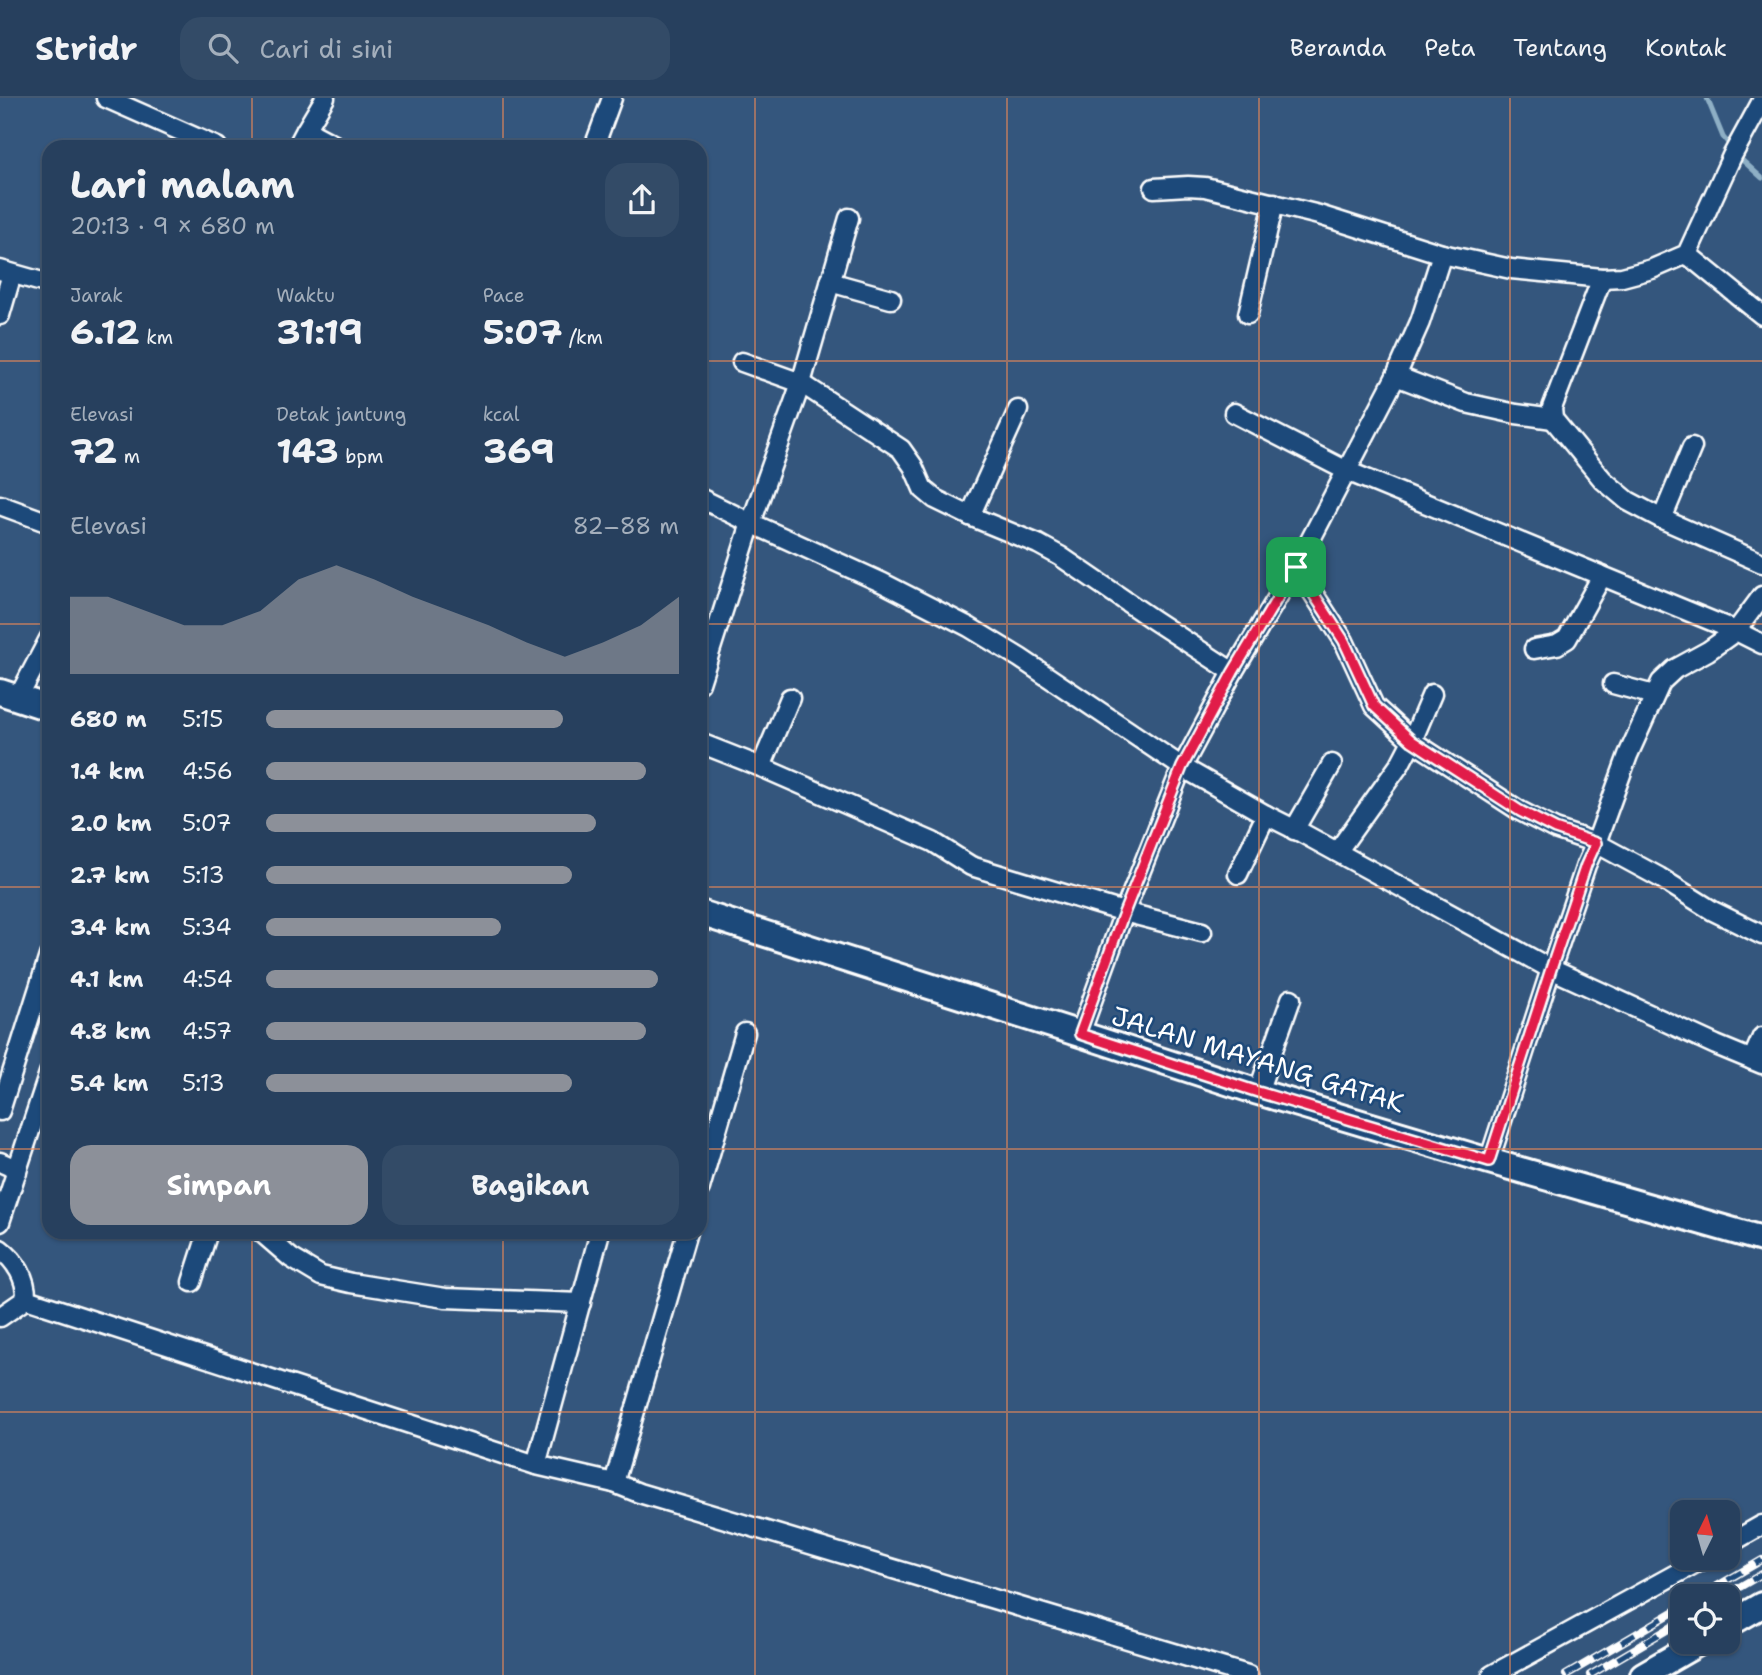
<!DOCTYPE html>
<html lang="id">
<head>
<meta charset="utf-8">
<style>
	:root { --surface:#27405e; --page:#334b67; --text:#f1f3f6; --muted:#a4afbc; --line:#435973; --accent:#8c9099 }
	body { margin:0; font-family:"Shantell Sans",sans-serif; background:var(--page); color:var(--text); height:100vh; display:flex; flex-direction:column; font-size:26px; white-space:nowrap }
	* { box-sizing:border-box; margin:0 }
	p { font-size:23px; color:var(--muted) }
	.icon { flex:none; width:38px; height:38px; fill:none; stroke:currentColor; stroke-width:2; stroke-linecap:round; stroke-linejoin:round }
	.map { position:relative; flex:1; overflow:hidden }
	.details { position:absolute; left:42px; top:42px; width:665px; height:1099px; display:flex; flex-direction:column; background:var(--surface); border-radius:21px; box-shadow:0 2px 5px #0004,0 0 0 2px var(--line) }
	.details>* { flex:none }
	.needle { width:46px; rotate:5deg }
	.buttons { position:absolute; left:1670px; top:1402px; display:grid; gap:14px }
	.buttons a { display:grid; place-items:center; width:70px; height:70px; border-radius:14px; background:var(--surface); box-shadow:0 2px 5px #0004,0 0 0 2px var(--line); font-size:35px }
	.pin { position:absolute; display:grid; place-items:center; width:60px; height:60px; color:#fff; margin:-30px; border-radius:14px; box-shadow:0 4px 10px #0006 }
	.round { display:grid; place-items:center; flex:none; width:74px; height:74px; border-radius:21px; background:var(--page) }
	.summary { display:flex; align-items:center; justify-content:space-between; height:119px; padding:0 28px }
	h1 { font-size:38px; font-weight:700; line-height:52px }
	.stats { display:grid; grid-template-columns:repeat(3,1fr); gap:10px; height:119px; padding:7px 28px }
	.stats div { display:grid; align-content:center }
	.stats b { font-size:35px; font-weight:700 }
	.stats small { font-size:19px; font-weight:400 }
	.stats p { font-size:19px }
	.chart { height:196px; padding:14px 28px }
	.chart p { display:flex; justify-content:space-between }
	.chart svg { width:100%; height:126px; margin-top:7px; fill:var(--accent); opacity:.7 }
	.primary-button { display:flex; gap:14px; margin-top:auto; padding:14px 28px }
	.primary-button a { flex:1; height:80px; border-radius:21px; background:var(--accent); color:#fff; font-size:28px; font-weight:700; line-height:80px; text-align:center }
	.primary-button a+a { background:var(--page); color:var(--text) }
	ul { padding:0 28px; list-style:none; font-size:23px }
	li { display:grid; grid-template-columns:112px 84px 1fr; align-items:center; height:52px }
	li i { height:18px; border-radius:9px; background:var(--accent) }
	header { display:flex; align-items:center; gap:42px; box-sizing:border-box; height:98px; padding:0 35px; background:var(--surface); border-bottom:2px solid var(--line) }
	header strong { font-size:33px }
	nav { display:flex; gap:38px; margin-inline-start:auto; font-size:24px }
	.search { width:490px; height:63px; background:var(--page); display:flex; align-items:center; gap:18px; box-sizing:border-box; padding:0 24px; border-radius:21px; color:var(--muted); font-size:26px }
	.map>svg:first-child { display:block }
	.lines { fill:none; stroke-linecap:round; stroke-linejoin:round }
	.stream { stroke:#8eafc5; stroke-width:5 }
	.street-casing { stroke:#fff; stroke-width:23 }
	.secondary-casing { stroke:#fff; stroke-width:30 }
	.street { stroke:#1f4a7a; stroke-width:18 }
	.secondary { stroke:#1f4a7a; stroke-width:24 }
	.rail-casing { stroke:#fff; stroke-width:8 }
	.rail { stroke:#1f4a7a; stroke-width:5; stroke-dasharray:16; stroke-linecap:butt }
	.route-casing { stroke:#fff; stroke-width:14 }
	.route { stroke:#e11d48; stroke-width:9 }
	.grid { fill:none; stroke:#ef8b55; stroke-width:2; stroke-opacity:0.55 }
	.labels { text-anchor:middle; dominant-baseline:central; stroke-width:5; stroke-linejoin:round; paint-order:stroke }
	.street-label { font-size:26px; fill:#fff; stroke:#1f4a7a }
</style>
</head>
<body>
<header>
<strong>Stridr</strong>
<div class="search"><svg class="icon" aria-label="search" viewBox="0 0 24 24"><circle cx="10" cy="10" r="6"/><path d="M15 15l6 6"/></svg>Cari di sini</div>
<nav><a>Beranda</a><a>Peta</a><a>Tentang</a><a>Kontak</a></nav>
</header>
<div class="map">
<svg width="1762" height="1577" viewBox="0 0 1762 1577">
	<rect width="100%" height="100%" fill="#34567d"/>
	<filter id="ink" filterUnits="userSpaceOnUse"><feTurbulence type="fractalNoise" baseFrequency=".0143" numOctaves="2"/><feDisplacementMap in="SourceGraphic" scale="14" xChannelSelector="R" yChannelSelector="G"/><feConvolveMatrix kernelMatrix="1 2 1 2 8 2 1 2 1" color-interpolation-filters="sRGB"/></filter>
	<g filter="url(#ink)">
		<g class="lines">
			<!-- stream -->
			<polyline class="stream" points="1707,0 1723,39 1742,62 1762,80"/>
			<defs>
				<g id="street">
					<polyline points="106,0 217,49"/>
					<polyline points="306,32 325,0"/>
					<polyline points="297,49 306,32 338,49"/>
					<polyline points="594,49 612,0"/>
					<polyline points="1154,90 1188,88 1205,89 1319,117 1442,156 1511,171 1602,180 1622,179 1652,171 1687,156 1732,58 1762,3"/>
					<polyline points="1687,156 1762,217"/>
					<polyline points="0,172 49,186"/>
					<polyline points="1602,180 1552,310 1553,321 1603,382 1628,403 1662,421 1762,465"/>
					<polyline points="830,184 891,201"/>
					<polyline points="1248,216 1274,105"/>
					<polyline points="0,217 12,176"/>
					<polyline points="742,264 801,285 901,351 913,368 923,391 935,401 970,418 1038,446 1060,458 1152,521 1233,574 1182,669 1122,820 1080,936"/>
					<polyline points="1396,278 1466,305 1516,316 1553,321"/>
					<polyline points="700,400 751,425 801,285 849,120"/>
					<polyline points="0,407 49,425"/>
					<polyline points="970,418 1018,312"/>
					<polyline points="1662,421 1692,349"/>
					<polyline points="1296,469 1344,543 1374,608 1412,643 1400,666 1337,754"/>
					<polyline points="1762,498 1736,533 1762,546"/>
					<polyline points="1534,551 1557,547 1567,541 1602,478"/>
					<polyline points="1233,574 1301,460 1396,278 1420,224 1442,156"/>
					<polyline points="700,585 751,425 883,485 969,529 1020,560 1182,669 1266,717 1302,735 1551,871 1586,767 1596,745 1628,657 1661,584 1675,571 1708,553 1736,533 1347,373 1234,315"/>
					<polyline points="1613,586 1654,597"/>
					<polyline points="1432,596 1412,643 1520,713 1555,731 1596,745 1659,779 1713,813 1762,837"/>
					<polyline points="18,600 49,541"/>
					<polyline points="700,645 761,669 933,744 971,768 1124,814 1202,834"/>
					<polyline points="761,669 790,600"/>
					<polyline points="1294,732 1332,666"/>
					<polyline points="1238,776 1266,717"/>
					<polyline points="1752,962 1762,939"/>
					<polyline points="1258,994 1291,901"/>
					<polyline points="0,1013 49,858"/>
					<polyline points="1489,1063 1551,871 1716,947 1762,966"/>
					<polyline points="0,1064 9,1068 17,1074"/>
					<polyline points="700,1090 745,935"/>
					<polyline points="0,1124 49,975"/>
					<polyline points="261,1134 291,1160 321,1178 351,1185 445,1200 581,1205"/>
					<path d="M0,1151c16,12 27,30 26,50l510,166 64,-233"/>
					<polyline points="192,1184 208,1134"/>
					<polyline points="0,1219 26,1201"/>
					<polyline points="536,1367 614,1385 639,1395 1248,1577"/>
					<polyline points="614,1385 687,1134"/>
					<polyline points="1727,1447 1762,1427"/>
					<polyline points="1492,1577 1705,1460"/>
				</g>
				<g id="secondary">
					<polyline points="0,594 49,610"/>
					<polyline points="700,815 1080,936 1258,994 1489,1063 1762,1141"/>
					<polyline points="1727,1527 1762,1507"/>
					<polyline points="1643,1577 1700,1544"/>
				</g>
			</defs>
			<!-- street casing -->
			<use href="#street" class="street-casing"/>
			<!-- secondary casing -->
			<use href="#secondary" class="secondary-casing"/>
			<!-- street -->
			<use href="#street" class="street"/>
			<!-- secondary -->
			<use href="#secondary" class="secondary"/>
			<defs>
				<g id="rail">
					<polyline points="1700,1498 1762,1462"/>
					<polyline points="1724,1498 1762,1476"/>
					<polyline points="1566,1577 1682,1509"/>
					<polyline points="1590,1577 1682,1523"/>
				</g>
			</defs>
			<!-- rail casing -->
			<use href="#rail" class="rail-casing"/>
			<!-- rail -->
			<use href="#rail" class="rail"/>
		</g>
	</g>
	<g class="lines" filter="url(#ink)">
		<defs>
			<polygon id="route" points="1296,469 1344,543 1374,608 1412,643 1520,713 1555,731 1596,745 1586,767 1551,871 1489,1063 1258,994 1080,936 1122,820 1182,669 1233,574"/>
		</defs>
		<!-- route casing -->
		<use href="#route" class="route-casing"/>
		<!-- route -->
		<use href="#route" class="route"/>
	</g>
	<!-- grid -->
	<path class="grid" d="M252,0v49M503,0v49M755,0v1577M1007,0v1577M1259,0v1577M1510,0v1577M0,263h49M700,263h1062M0,526h49M700,526h1062M0,789h49M700,789h1062M0,1051h49M700,1051h1062M252,1134v443M503,1134v443M0,1314h1762"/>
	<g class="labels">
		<!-- street labels -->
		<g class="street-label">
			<text transform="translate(1258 961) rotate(17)">JALAN MAYANG GATAK</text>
		</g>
	</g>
</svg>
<div class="buttons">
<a><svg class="needle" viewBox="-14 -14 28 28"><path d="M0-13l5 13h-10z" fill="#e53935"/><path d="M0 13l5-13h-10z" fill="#a4afbc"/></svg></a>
<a><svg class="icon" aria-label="locate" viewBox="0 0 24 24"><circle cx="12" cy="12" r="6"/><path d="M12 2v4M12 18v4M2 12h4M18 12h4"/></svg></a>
</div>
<div class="pin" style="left:1296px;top:469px;background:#1e9e55"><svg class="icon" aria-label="arrive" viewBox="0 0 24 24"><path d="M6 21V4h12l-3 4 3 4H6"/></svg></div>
<section class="details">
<div class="summary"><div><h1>Lari malam</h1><p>20:13 · 9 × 680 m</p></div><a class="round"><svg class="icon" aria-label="share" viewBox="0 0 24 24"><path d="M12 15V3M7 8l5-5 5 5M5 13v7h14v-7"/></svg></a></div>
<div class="stats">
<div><p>Jarak</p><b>6.12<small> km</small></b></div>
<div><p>Waktu</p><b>31:19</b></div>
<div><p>Pace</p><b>5:07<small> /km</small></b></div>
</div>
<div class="stats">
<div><p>Elevasi</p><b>72<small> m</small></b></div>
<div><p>Detak jantung</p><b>143<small> bpm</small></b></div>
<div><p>kcal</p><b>369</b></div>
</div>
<div class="chart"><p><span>Elevasi</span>82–88 m</p>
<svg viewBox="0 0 160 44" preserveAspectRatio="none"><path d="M0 44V17L10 17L20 22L30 27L40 27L50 22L60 11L70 6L80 11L90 17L100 22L110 27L120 33L130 38L140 33L150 27L160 17V44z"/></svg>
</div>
<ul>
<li><b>680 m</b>5:15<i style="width:72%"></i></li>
<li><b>1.4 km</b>4:56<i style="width:92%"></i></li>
<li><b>2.0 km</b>5:07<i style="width:80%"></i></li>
<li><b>2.7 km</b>5:13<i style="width:74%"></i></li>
<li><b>3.4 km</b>5:34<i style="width:57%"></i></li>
<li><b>4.1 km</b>4:54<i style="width:95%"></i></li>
<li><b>4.8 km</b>4:57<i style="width:92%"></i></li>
<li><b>5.4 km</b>5:13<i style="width:74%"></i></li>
</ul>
<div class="primary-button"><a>Simpan</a><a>Bagikan</a></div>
</section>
</div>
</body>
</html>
